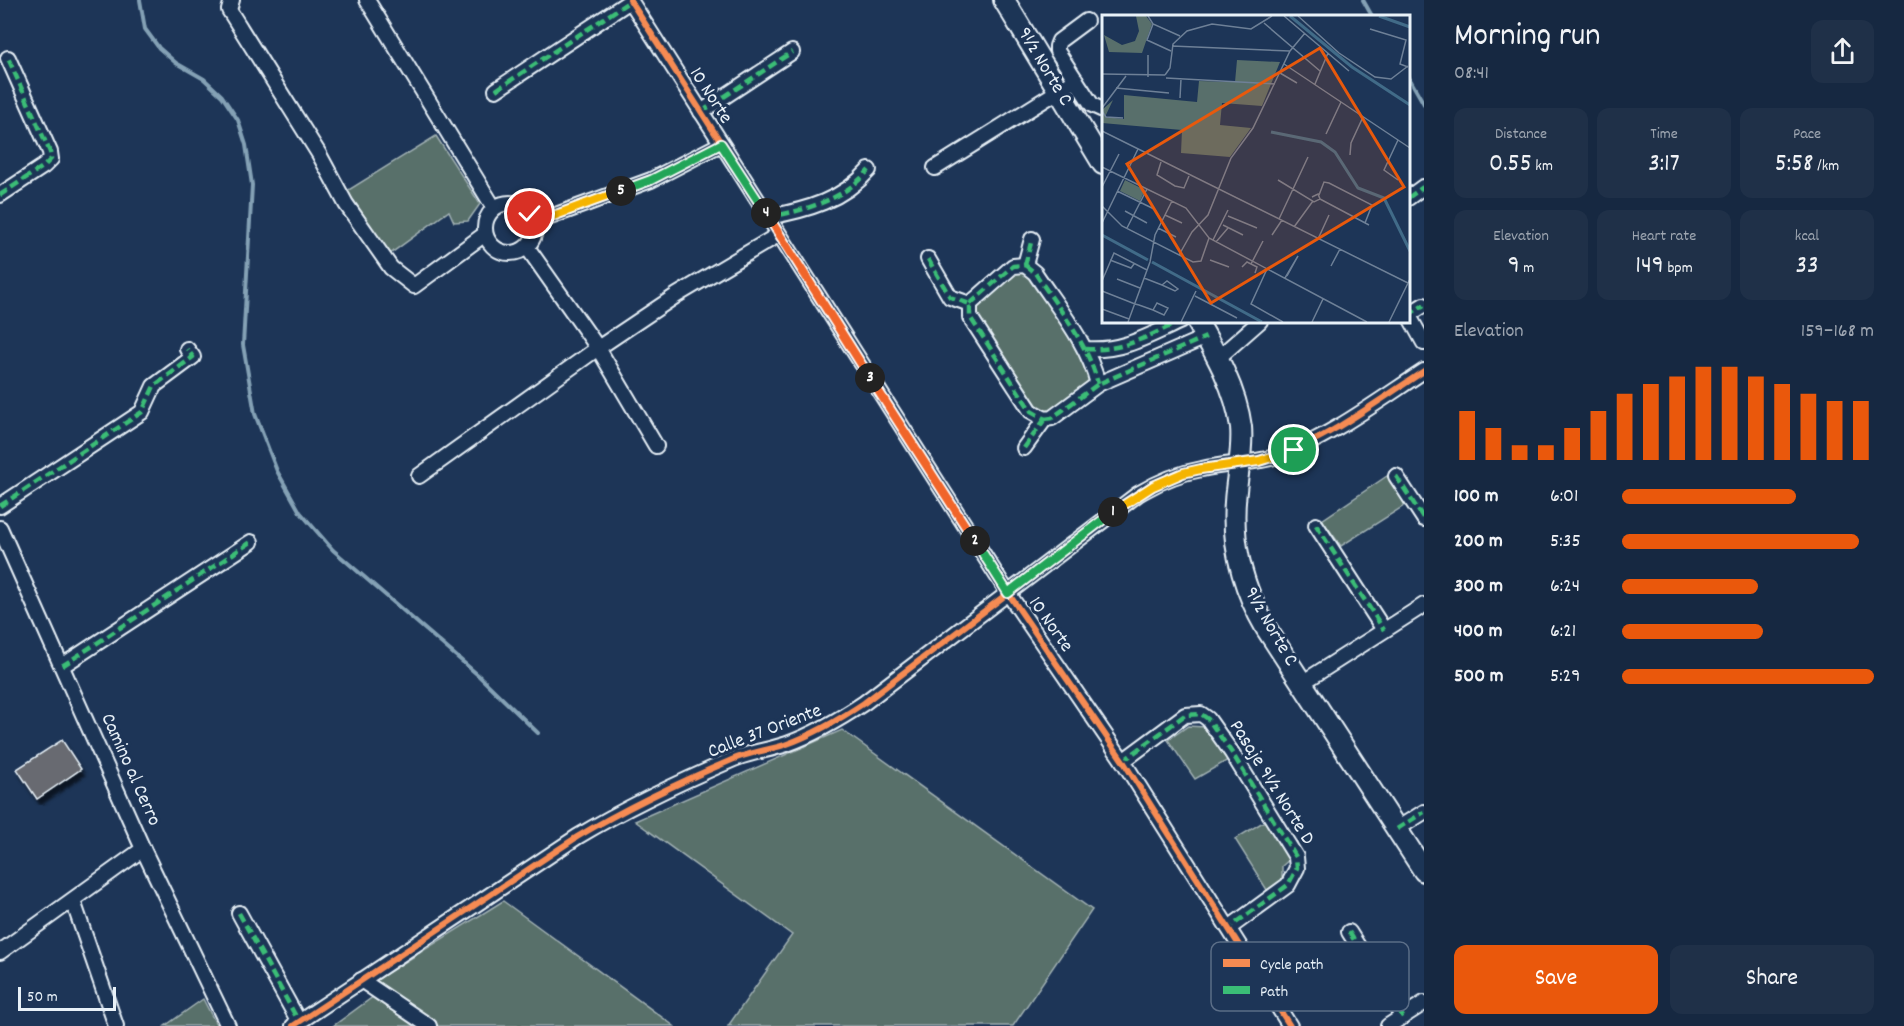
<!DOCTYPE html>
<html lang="en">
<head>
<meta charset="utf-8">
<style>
	:root { --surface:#162841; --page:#1f3048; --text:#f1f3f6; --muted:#9ea6b1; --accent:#ea580c }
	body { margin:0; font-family:Dekko,sans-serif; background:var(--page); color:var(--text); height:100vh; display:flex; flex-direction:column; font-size:22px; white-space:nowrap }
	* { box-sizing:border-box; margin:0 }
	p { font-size:20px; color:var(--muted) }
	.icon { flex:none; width:33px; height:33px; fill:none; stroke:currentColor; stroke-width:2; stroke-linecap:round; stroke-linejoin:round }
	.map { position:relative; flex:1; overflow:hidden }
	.drawer { display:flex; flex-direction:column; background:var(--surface); width:480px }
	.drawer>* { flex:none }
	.scale { position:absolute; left:18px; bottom:15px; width:98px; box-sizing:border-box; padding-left:6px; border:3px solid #e8f1f8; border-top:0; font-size:16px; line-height:21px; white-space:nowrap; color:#e8f1f8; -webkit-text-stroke:4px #1d3557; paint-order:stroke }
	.pin { position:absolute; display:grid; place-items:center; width:51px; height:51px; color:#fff; margin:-26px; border:3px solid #fff; border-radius:50%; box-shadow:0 2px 6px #0007 }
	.km { position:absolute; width:30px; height:30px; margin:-15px; border-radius:50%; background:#222; color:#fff; font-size:16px; line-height:30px; text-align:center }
	.round { display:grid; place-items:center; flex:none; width:63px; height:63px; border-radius:12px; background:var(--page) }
	.overview { display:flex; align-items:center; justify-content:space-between; height:102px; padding:0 30px }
	h1 { font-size:33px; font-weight:600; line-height:45px }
	.metrics { display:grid; grid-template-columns:repeat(3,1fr); gap:9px; height:102px; padding:6px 30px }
	.metrics div { display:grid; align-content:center; border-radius:12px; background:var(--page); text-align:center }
	.metrics b { font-size:26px; font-weight:600 }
	.metrics small { font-size:16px; font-weight:400 }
	.metrics p { font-size:16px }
	.chart { height:168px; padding:12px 30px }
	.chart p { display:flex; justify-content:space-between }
	.chart svg { width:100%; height:108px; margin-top:6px; stroke:var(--accent); stroke-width:6 }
	.cta { display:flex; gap:12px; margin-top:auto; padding:12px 30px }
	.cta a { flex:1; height:69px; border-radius:12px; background:var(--accent); color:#fff; font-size:24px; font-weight:600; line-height:69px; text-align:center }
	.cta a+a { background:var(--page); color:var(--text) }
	ul { padding:0 30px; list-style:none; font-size:20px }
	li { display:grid; grid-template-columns:96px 72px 1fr; align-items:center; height:45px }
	li i { height:15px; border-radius:8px; background:var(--accent) }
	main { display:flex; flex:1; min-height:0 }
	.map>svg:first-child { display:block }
	.green { fill:#586f6b; stroke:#a0b0b2; stroke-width:1.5 }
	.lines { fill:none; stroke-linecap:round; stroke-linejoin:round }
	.stream { stroke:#84a1b5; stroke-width:4 }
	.building { fill:#676b71; stroke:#e8f1f8; stroke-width:1.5; filter:url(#shadow) }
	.street-casing { stroke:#e8f1f8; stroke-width:18 }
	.secondary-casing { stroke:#e8f1f8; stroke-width:24 }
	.street { stroke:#1d3557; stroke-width:14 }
	.secondary { stroke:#1d3557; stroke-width:20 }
	.quiet { stroke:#3abd76; stroke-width:4.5; stroke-dasharray:9 4.5; stroke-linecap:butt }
	.cycleway-casing { stroke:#1d3557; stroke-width:10 }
	.cycleway { stroke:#f68b52; stroke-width:6 }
	.split-1-casing { stroke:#fff; stroke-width:12 }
	.split-2-casing { stroke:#fff; stroke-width:12 }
	.split-3-casing { stroke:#fff; stroke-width:12 }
	.split-4-casing { stroke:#fff; stroke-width:12 }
	.split-5-casing { stroke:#fff; stroke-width:12 }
	.split-6-casing { stroke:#fff; stroke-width:12 }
	.split-1 { stroke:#f5b400; stroke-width:8 }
	.split-2 { stroke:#22a559; stroke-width:8 }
	.split-3 { stroke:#f0652b; stroke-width:8 }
	.split-4 { stroke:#f0652b; stroke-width:8 }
	.split-5 { stroke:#22a559; stroke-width:8 }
	.split-6 { stroke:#f5b400; stroke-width:8 }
	.labels { text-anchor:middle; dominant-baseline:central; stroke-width:6; stroke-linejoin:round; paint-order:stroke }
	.street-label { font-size:20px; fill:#e8f1f8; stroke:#1d3557 }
	.inset-river { fill:none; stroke:#416b88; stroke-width:3 }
	.inset-road { fill:none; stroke:#6e8097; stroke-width:1.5 }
	.view { fill:#e8590c; fill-opacity:0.15; stroke:#e8590c; stroke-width:3 }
	.inset-edge { fill:none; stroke:#e8f1f8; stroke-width:3 }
	.key { fill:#1d3557; stroke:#5a6d87; stroke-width:1.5 }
	.key-label { font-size:16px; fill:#e8f1f8 }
</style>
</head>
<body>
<main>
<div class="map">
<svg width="1424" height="1026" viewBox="0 0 1424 1026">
	<defs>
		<filter id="shadow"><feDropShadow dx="3.5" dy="6" stdDeviation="1.5" flood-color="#0009"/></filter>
	</defs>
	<rect width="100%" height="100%" fill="#1d3557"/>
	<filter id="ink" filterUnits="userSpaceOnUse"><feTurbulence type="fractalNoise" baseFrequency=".0167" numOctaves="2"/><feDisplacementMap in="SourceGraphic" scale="12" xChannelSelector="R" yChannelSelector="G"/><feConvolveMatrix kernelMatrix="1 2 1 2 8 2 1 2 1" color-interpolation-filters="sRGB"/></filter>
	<g filter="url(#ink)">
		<!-- green -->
		<g class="green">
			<polygon points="436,136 480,204 468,221 454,222 449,211 390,254 347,191"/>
			<polygon points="1013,266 1030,268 1098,384 1045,419 969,310"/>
			<polygon points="1387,476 1407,504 1341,546 1322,520"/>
			<polygon points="1188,726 1205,727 1228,760 1195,779 1168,740"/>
			<polygon points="842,730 1092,910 1013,1026 728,1026 792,935 635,821"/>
			<polygon points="1268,819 1291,858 1282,866 1282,880 1267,890 1235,839"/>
			<polygon points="503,901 674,1026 438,1026 373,982"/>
			<polygon points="377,994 426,1026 333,1026"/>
			<polygon points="203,999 217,1026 165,1026"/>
		</g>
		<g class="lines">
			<!-- stream -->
			<g class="stream">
				<polyline points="140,0 145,29 159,48 176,63 204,79 222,96 238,120 246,145 252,185 243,345 255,414 277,471 300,512 333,550 478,675 538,733"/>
				<polyline points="1363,0 1372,16"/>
				<polyline points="1408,76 1424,104"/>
			</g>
		</g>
		<!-- building -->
		<polygon class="building" points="62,740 81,769 37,799 17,769"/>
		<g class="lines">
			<defs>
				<g id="street">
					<polyline points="232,0 229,10 319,154 346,204 391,268 414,286 485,234"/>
					<polyline points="367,0 494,208"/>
					<polyline points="630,0 1008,593 1123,761 1290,1026"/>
					<polyline points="1086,21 1059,41 1057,46 1057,51 1092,105 1103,110"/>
					<polyline points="496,90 630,1"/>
					<polyline points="701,112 792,52"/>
					<polyline points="935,168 1076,80"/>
					<polyline points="0,195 44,166 51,159 50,152 8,58"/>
					<polyline points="1408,198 1423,187"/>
					<circle cx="510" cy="228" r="25"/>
					<path d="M768,217c39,-7 75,-17 101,-47"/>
					<polyline points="534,223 651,180 721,144"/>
					<polyline points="527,247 598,348 656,446"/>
					<polyline points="928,259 950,297 970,304 970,317 1031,411 1045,419"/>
					<path d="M1025,265l10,8c23,35 53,70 63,111"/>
					<polyline points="1025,265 1032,239"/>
					<polyline points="970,304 1013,266 1025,265"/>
					<polyline points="1408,314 1424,343"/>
					<polyline points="1408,315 1424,305"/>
					<path d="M1085,349c37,3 63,-13 96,-28"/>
					<polyline points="1218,358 1260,321"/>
					<polyline points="1045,419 1052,418 1098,384 1206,337"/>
					<polyline points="1024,448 1045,419"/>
					<polyline points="419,476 598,348 677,295 778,235"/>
					<polyline points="1396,476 1424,519"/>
					<polyline points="0,506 142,412 154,386 193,357 187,349"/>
					<polyline points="1316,525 1384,630"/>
					<polyline points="0,528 143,849 228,1026"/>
					<polyline points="62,666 251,542"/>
					<polyline points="1302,683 1424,605"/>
					<polyline points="1123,761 1185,715 1201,714 1208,719 1232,753 1296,857 1297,868 1288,885 1229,928"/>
					<polyline points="1397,829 1424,812"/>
					<polyline points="73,901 116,1026"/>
					<polyline points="239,913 299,1022"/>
					<polyline points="1349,932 1403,1017"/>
					<polyline points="0,952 143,849"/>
					<polyline points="361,980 429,1026"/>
					<path d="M293,1026l284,-189c50,-30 103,-55 157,-78 17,-7 36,-9 53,-15 28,-10 53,-25 77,-41l274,-209c20,-12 41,-21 64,-25 25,-6 51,-5 76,-13 48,-16 103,-57 146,-85"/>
					<polyline points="1388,1026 1424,1003"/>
				</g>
				<g id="secondary">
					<polyline points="1004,0 1103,164"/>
					<path d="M1197,321c19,33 39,68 44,106 2,21 -3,43 -5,64 -6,50 5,94 30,137l158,243"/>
				</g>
			</defs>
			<!-- street casing -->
			<use href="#street" class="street-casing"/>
			<!-- secondary casing -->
			<use href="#secondary" class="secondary-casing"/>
			<!-- street -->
			<use href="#street" class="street"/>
			<!-- secondary -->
			<use href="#secondary" class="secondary"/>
			<!-- quiet -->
			<g class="quiet">
				<polyline points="496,90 630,1"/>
				<polyline points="701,112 792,52"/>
				<polyline points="0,195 44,166 51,159 50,152 8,58"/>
				<polyline points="1408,198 1423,187"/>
				<path d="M768,217c39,-7 75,-17 101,-47"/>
				<polyline points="928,259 950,297 970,304 970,317 1031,411 1045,419"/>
				<path d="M1025,265l10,8c23,35 53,70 63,111"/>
				<polyline points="1025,265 1032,239"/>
				<polyline points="970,304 1013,266 1025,265"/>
				<polyline points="1408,315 1424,305"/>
				<path d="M1085,349c37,3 63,-13 96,-28"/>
				<polyline points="1045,419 1052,418 1098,384 1206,337"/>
				<polyline points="1024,448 1045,419"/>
				<polyline points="1396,476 1424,519"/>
				<polyline points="0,506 142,412 154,386 193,357 187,349"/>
				<polyline points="1316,525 1384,630"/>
				<polyline points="62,666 251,542"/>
				<polyline points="1123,761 1185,715 1201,714 1208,719 1232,753 1296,857 1297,868 1288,885 1229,928"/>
				<polyline points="1397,829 1424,812"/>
				<polyline points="239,913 299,1022"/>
				<polyline points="1349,932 1403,1017"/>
			</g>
			<defs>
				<g id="cycleway">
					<polyline points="630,0 1008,593 1123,761 1290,1026"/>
					<path d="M293,1026l284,-189c50,-30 103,-55 157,-78 17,-7 36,-9 53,-15 28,-10 53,-25 77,-41l274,-209c20,-12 41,-21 64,-25 25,-6 51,-5 76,-13 48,-16 103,-57 146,-85"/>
				</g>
			</defs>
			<!-- cycleway casing -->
			<use href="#cycleway" class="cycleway-casing"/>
			<!-- cycleway -->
			<use href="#cycleway" class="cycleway"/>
		</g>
	</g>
	<g class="lines" filter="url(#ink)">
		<defs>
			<polyline id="split-1" points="1113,512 1153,486 1183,473 1201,469 1259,461 1294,450"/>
			<polyline id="split-2" points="975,541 1008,593 1113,512"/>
			<polyline id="split-3" points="870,378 975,541"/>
			<polyline id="split-4" points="766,213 870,378"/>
			<polyline id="split-5" points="621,191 651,180 721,144 766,213"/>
			<polyline id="split-6" points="530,214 534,223 621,191"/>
		</defs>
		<!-- split-1 casing -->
		<use href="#split-1" class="split-1-casing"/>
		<!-- split-2 casing -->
		<use href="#split-2" class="split-2-casing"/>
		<!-- split-3 casing -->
		<use href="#split-3" class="split-3-casing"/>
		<!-- split-4 casing -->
		<use href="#split-4" class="split-4-casing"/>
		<!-- split-5 casing -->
		<use href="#split-5" class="split-5-casing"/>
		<!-- split-6 casing -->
		<use href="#split-6" class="split-6-casing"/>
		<!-- split-1 -->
		<use href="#split-1" class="split-1"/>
		<!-- split-2 -->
		<use href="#split-2" class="split-2"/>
		<!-- split-3 -->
		<use href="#split-3" class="split-3"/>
		<!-- split-4 -->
		<use href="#split-4" class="split-4"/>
		<!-- split-5 -->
		<use href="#split-5" class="split-5"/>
		<!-- split-6 -->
		<use href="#split-6" class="split-6"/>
	</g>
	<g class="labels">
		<!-- street labels -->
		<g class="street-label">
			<text transform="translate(1044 67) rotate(59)">9½ Norte C</text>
			<text transform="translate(710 96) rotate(57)">10 Norte</text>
			<text transform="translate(1050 625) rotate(55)">10 Norte</text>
			<text transform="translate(1270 627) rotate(60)">9½ Norte C</text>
			<text transform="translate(765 732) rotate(-21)">Calle 37 Oriente</text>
			<text transform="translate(130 770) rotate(66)">Camino al Cerro</text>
			<text transform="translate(1271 783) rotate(58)">Pasaje 9½ Norte D</text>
		</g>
	</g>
	<!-- overview -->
	<g transform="translate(1102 15)">
		<rect width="308" height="308" fill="#1d3557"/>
		<path d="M34,1h10l6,8 -10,29 -33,-1 -5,-17 18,10 13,-4 4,-10zM135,45l43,2 -18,44 -40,-3 -2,22 31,3 -21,29 -49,-4 1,-23 -80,-7v-13l11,-10 -8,17 19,2v-24l73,7 2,-21 36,1zM23,165l20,10 -5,11 -20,-10z" fill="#586f6b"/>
		<path class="inset-river" d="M188,1l62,51 58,38M277,1l31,11M169,117l50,10 14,10 23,36 26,10 26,53M0,220l46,25M50,247l110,60"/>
		<path class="inset-road" d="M46,1l5,8 27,12M182,1l65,55M196,1l41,37 36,24 16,2 17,-13M162,8l56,48M51,9l-6,16 24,11M268,14l36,11 -6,24 8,3M70,31l118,5M182,49l126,84M178,58l17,10M0,59l63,1M63,60l5,-7 3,-24 14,-13 25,-7 39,5 21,-13M46,62v-22M64,63l109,6M213,69l13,-31M14,73l53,5M78,83l1,-19M0,93l24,-32M0,96l4,6 17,1M0,116l306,152M224,119l15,-32M248,140l1,-12 12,-26M59,147l-4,13 18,11 9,2 5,-12M0,152l84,41 23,30 158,84M176,165l36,22 6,-3 -2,-5 -6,3M296,165l-14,-10 14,-30M0,172l17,-33M15,176l37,18M217,180l5,-13 5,1 43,22 -7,18M218,184l49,26M0,191l20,20 71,36 8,-1 8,-23M23,196l22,12M63,200l17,8M126,201l29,12M177,204l29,-62M0,208l36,-74M121,210l20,10M192,212l19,-26M25,213l20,-39M56,213l18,9M170,220l10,-15M216,224l11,-24M111,225l15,-30M114,227l12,-14M77,240l13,-23 16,-17 23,-57 22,-30 37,-77 15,-18M8,245l21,8 3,-4M108,245l19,7M149,249l12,-23M229,251l9,-17M140,252l5,-5 10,5 -2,6M165,254l-16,35 32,18M42,263l18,7 13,6 3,-2 -11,-8 -5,4M183,263l13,-22 -11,20M15,264l23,9M0,266l12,-28 33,17M0,276l33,13 4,1 14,5 11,5 4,-7 -11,-5 -4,7M93,281l42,22M0,294l27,10M26,307l22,-60 5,-27 17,-34M79,307l15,-31M210,307l11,-23M287,307l21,-43"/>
		<path class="view" d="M218,33l84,139 -193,116 -84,-139z"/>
		<rect width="308" height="308" class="inset-edge"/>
	</g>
	<!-- legend -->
	<rect x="1211" y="942" width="198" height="69" rx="9" class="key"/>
	<rect x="1223" y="959" width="27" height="8" fill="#f68b52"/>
	<rect x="1223" y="986" width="27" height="8" fill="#3abd76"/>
	<g class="key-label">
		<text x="1260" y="969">Cycle path</text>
		<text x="1260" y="996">Path</text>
	</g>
</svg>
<div class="scale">50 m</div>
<div class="pin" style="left:1294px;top:450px;background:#1e9e55"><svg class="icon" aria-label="arrive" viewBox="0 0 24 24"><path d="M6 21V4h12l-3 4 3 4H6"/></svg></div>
<div class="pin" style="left:530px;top:214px;background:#d93025"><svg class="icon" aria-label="check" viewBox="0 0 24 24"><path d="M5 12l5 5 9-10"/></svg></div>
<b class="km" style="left:1113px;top:512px">1</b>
<b class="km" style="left:975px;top:541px">2</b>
<b class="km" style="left:870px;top:378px">3</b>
<b class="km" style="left:766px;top:213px">4</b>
<b class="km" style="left:621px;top:191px">5</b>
</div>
<section class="drawer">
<div class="overview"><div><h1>Morning run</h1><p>08:41</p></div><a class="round"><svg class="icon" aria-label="share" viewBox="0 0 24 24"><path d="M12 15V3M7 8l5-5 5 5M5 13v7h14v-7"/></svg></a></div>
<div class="metrics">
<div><p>Distance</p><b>0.55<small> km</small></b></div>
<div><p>Time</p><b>3:17</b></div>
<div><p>Pace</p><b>5:58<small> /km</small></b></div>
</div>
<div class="metrics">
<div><p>Elevation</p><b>9<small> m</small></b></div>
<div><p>Heart rate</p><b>149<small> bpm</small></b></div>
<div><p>kcal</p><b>33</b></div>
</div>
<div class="chart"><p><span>Elevation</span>159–168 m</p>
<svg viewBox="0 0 160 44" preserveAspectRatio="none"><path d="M5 44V24M15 44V31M25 44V38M35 44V38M45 44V31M55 44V24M65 44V17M75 44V13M85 44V10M95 44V6M105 44V6M115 44V10M125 44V13M135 44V17M145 44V20M155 44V20"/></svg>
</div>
<ul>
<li><b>100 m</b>6:01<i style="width:69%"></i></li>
<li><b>200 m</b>5:35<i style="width:94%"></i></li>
<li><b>300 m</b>6:24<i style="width:54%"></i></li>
<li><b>400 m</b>6:21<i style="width:56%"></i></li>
<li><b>500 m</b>5:29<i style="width:100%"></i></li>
</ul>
<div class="cta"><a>Save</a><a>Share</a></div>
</section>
</main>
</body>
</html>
